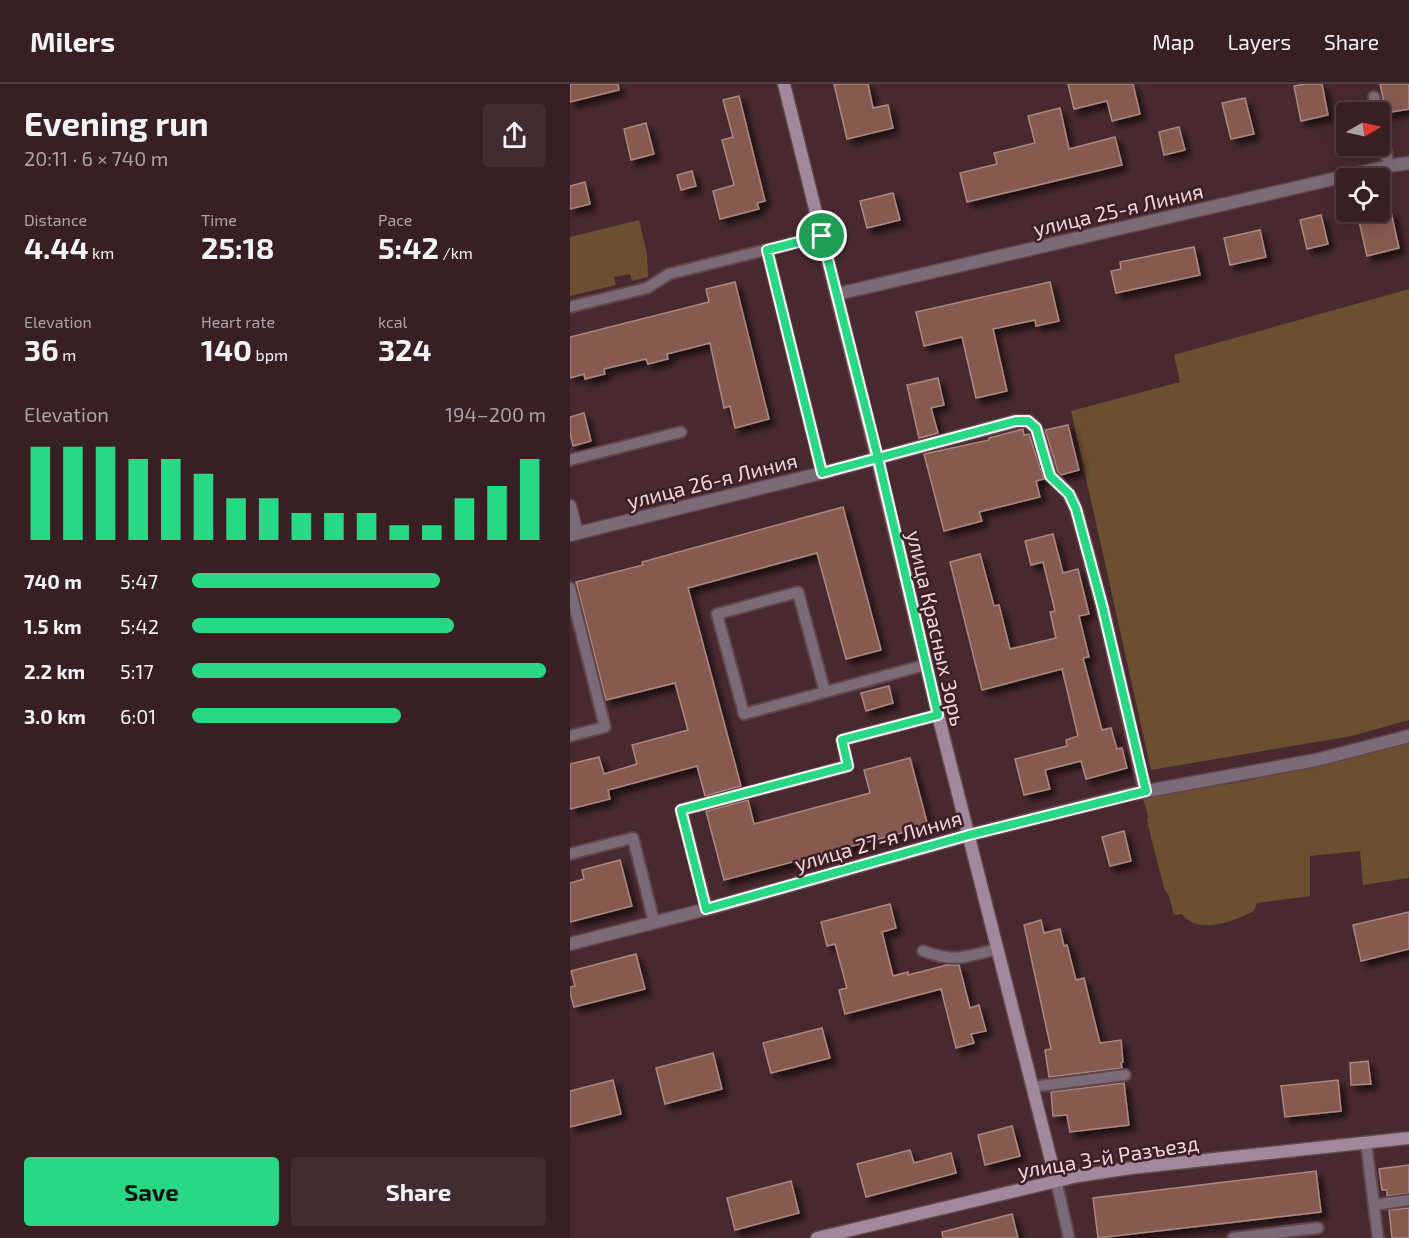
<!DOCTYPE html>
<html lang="en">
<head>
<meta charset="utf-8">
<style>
	:root { --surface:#371f24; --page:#422c31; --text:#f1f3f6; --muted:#aaa2a6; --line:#513d41; --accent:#28d885 }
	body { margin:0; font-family:"Exo 2",sans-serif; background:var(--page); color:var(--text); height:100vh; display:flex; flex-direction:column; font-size:22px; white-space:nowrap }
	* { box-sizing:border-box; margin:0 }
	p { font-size:20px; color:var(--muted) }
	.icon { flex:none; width:33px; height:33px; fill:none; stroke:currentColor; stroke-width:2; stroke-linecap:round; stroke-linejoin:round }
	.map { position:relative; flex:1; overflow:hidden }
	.details { display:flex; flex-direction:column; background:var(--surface); width:570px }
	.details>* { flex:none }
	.needle { width:39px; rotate:81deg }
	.controls { position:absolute; left:766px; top:18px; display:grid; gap:12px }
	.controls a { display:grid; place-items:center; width:54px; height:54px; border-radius:6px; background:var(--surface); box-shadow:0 3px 15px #0003,0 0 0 2px var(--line); font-size:30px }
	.pin { position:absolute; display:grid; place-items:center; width:51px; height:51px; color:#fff; margin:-26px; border:3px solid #fff; border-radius:50%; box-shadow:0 2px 6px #0007 }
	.round { display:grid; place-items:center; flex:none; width:63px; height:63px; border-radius:6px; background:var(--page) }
	.overview { display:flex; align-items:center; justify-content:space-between; height:102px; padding:0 24px }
	h1 { font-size:33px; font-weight:700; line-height:45px }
	.figures { display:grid; grid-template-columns:repeat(3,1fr); gap:9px; height:102px; padding:6px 24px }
	.figures div { display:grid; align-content:center }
	.figures b { font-size:30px; font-weight:700 }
	.figures small { font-size:16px; font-weight:400 }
	.figures p { font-size:16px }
	.chart { height:168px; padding:12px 24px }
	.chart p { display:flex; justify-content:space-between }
	.chart svg { width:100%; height:108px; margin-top:6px; stroke:var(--accent); stroke-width:6 }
	.action { display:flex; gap:12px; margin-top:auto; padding:12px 24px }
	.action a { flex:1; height:69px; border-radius:6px; background:var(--accent); color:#111; font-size:24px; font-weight:700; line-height:69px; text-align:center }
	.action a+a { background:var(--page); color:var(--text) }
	ul { padding:0 24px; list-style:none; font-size:20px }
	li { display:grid; grid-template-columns:96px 72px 1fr; align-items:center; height:45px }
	li i { height:15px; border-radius:8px; background:var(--accent) }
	header { display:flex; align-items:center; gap:36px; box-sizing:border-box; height:84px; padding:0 30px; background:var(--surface); border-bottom:2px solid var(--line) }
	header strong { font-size:28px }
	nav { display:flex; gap:33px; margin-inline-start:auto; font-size:21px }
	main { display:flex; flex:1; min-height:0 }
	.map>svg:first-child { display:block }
	.green { fill:#6c4e30 }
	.building { fill:#865a4f; stroke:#ac877d; stroke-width:1.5; filter:url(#shadow) }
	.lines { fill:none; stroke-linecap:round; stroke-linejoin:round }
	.lane-casing { stroke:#63454c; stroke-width:14 }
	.street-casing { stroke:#63454c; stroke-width:15 }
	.secondary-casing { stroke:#63454c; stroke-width:15 }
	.lane { stroke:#7b6a77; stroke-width:10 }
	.street { stroke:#7b6a77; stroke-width:12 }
	.secondary { stroke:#a2889c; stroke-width:12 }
	.route-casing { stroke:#fff; stroke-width:12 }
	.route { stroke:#28d885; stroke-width:8 }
	.labels { text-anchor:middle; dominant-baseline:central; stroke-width:5; stroke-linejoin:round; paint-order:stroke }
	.street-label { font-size:21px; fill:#edd8dc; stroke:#3e1f27 }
</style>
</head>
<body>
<header>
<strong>Milers</strong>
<nav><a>Map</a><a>Layers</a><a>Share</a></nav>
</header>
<main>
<section class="details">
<div class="overview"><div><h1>Evening run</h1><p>20:11 · 6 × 740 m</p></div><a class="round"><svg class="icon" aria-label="share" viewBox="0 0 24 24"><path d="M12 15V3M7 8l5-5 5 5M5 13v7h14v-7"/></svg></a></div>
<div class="figures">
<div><p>Distance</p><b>4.44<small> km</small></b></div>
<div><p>Time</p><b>25:18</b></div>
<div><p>Pace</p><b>5:42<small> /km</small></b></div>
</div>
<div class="figures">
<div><p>Elevation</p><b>36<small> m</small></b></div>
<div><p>Heart rate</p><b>140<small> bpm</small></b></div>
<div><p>kcal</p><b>324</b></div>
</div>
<div class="chart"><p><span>Elevation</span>194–200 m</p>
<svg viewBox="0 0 160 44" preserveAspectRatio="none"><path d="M5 44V6M15 44V6M25 44V6M35 44V11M45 44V11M55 44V17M65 44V27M75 44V27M85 44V33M95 44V33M105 44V33M115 44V38M125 44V38M135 44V27M145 44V22M155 44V11"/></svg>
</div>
<ul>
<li><b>740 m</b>5:47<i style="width:70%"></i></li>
<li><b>1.5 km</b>5:42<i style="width:74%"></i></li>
<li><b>2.2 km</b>5:17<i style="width:100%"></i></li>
<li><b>3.0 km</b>6:01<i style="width:59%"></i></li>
</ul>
<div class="action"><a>Save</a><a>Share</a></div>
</section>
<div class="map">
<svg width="839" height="1154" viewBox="0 0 839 1154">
	<defs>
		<filter id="shadow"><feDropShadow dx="5.5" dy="5.5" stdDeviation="3" flood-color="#0009"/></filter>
	</defs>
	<rect width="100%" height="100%" fill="#492930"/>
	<!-- green -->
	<g class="green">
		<polygon points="69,136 77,169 78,193 62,197 60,190 44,193 46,201 0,212 0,153"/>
		<polygon points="839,205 839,636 782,652 581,686 501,327 610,298 604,271"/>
		<path d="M839,658v136l-46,7 -3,-34 -50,5v40l-53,7 -3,8c-20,10 -56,25 -72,3l-8,1 -5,-19 -5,-8 -17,-67 1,-5 -5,-18 103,-17z"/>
	</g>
	<!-- building -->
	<g class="building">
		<polygon points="0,0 48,0 49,6 0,18"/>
		<polygon points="264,0 298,0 303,24 318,21 323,44 277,55"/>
		<polygon points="498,0 563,0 570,30 542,37 537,17 504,25"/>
		<polygon points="735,0 752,0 758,31 731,37 724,2"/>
		<polygon points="810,0 839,0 839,25 816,29"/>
		<polygon points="169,12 195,117 187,119 189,125 150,135 143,107 164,101 152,56 163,53 153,16"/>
		<polygon points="675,14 684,50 661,55 652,19"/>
		<polygon points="490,24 499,65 545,53 552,81 397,118 390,89 427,80 424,69 465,59 458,32"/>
		<polygon points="76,39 84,70 61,76 54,45"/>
		<polygon points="609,43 615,66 594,71 589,48"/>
		<polygon points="122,87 126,102 111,106 107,91"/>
		<polygon points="15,98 20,120 0,125 0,102"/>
		<polygon points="323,109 330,136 297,144 290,117"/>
		<polygon points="787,128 821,128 829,164 797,172"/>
		<polygon points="751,131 758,160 737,165 730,136"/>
		<polygon points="690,146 696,173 660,181 654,154"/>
		<polygon points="624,163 630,191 546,209 541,187 551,185 550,178"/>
		<polygon points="165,198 199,335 165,344 160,322 154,324 140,259 97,270 98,275 78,280 76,275 34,285 35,290 15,295 14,290 0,294 0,253 139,218 136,205"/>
		<polygon points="480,198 489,237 466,242 465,236 423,245 437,307 406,314 392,253 354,262 346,228"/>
		<polygon points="368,294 374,321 361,324 368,349 349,354 337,301"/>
		<polygon points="14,329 21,357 3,362 0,349 0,333"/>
		<polygon points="498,341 509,386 491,391 488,388 475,346"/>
		<polygon points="453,345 454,351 459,350 474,395 466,397 470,413 409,428 412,437 374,447 354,370 419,356 419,354"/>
		<polygon points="273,423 311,566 276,575 247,469 118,504 171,702 135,712 127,682 38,706 40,715 0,725 0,680 29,673 34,690 67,680 62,661 118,646 105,599 36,616 6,498 73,481 72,478"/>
		<polygon points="483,450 493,489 508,485 519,530 509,532 519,573 513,574 532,646 541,644 547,665 552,664 557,684 516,695 511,677 475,686 480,705 454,711 445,675 497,662 496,656 508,652 492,585 412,606 380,478 410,470 424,522 429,521 440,565 486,554 480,528 485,527 473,478 461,481 455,457"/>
		<polygon points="319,602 323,619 296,627 291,609"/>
		<polygon points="340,674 358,742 154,796 136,727 178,716 184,740 300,709 294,686"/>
		<polygon points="554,747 561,777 540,782 532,753"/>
		<polygon points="50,776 62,822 0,838 0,799 14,795 12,786"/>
		<polygon points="320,820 326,844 312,848 323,892 338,888 338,891 377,881 389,881 400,924 409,921 416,947 401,950 404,959 386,964 371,905 275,930 269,906 277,904 265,860 257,862 251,838"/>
		<polygon points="839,828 839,865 791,877 783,841"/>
		<polygon points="471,836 474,849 490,845 494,862 497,861 506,896 514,894 530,959 551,956 553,978 551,979 552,984 479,993 475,966 481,965 454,841"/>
		<polygon points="66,870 75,905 4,923 0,909 0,903 5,902 1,887"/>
		<polygon points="252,944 260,974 201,989 193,959"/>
		<polygon points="143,969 152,1005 95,1020 86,984"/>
		<polygon points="798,977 801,1000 781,1001 780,979"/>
		<polygon points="43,996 51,1030 0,1043 0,1007"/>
		<polygon points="768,996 771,1027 715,1033 711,1002"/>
		<polygon points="554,999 559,1041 500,1048 497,1031 483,1032 481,1008"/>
		<polygon points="442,1042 450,1072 415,1081 408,1051"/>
		<polygon points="340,1066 344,1079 381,1069 386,1089 296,1113 287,1080"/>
		<polygon points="839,1081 839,1109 817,1112 817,1106 812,1106 809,1085"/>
		<polygon points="746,1087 751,1128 528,1154 523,1114"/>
		<polygon points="221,1097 229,1129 165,1146 157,1114"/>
		<polygon points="839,1124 839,1154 822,1154 819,1126"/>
		<polygon points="442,1130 448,1154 373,1154 372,1148"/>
	</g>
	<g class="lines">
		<defs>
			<g id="lane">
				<polyline points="804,13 807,28"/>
				<polyline points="810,41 819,82"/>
				<polyline points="197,166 252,389"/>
				<polyline points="0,223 77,204 99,190 252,152"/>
				<polyline points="0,376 111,348"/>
				<polyline points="0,504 35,643 0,652"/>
				<polyline points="255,608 228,508 147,530 174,630 355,581"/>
				<polyline points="0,770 63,754 84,838"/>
				<polyline points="137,825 111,726 278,682 272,656 368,631"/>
				<path d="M353,867c33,12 42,6 74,-2"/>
				<polyline points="462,1003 555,991"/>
				<polyline points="796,1058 808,1154"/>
				<polyline points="486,1096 499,1154"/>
				<polyline points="804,1121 839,1116"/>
				<polyline points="663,1154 748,1144"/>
			</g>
			<g id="street">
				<polyline points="267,210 819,82 839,79"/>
				<polyline points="0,422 7,449"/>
				<polyline points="0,451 252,389 446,337 458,337 466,344 481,392 499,410 506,425 532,521 575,707"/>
				<polyline points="0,860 137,825 399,751 561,710 746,676 839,652"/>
			</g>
			<g id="secondary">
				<polyline points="214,0 307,374 368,631 486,1096"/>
				<polyline points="247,1154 508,1092 561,1084 839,1054"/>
			</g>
		</defs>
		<!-- lane casing -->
		<use href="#lane" class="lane-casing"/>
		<!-- street casing -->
		<use href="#street" class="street-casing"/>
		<!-- secondary casing -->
		<use href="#secondary" class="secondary-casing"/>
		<!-- lane -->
		<use href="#lane" class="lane"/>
		<!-- street -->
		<use href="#street" class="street"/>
		<!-- secondary -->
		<use href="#secondary" class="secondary"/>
	</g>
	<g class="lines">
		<defs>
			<polyline id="route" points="252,152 308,374 368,631 272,656 278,682 111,726 136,825 399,751 576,707 532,521 506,425 499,410 480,392 466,344 458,337 446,337 252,389 197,166 252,152"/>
		</defs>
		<!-- route casing -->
		<use href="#route" class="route-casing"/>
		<!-- route -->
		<use href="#route" class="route"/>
	</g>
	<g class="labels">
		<!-- street labels -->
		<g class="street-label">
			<text transform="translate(548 125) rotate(-13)">улица 25-я Линия</text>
			<text transform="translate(142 396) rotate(-14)">улица 26-я Линия</text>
			<text transform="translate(367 544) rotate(77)">улица Красных Зорь</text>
			<text transform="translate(308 756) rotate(-16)">улица 27-я Линия</text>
			<text transform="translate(538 1072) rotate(-9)">улица 3-й Разъезд</text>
		</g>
	</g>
</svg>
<div class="controls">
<a><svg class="needle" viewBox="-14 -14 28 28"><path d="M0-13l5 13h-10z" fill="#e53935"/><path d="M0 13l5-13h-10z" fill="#aaa2a6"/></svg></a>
<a><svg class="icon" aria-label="locate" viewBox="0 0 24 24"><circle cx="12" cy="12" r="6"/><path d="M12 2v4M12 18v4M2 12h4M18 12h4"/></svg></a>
</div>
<div class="pin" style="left:252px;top:152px;background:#1e9e55"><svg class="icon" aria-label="arrive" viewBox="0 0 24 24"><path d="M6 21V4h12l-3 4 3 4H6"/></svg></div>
</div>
</main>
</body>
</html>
